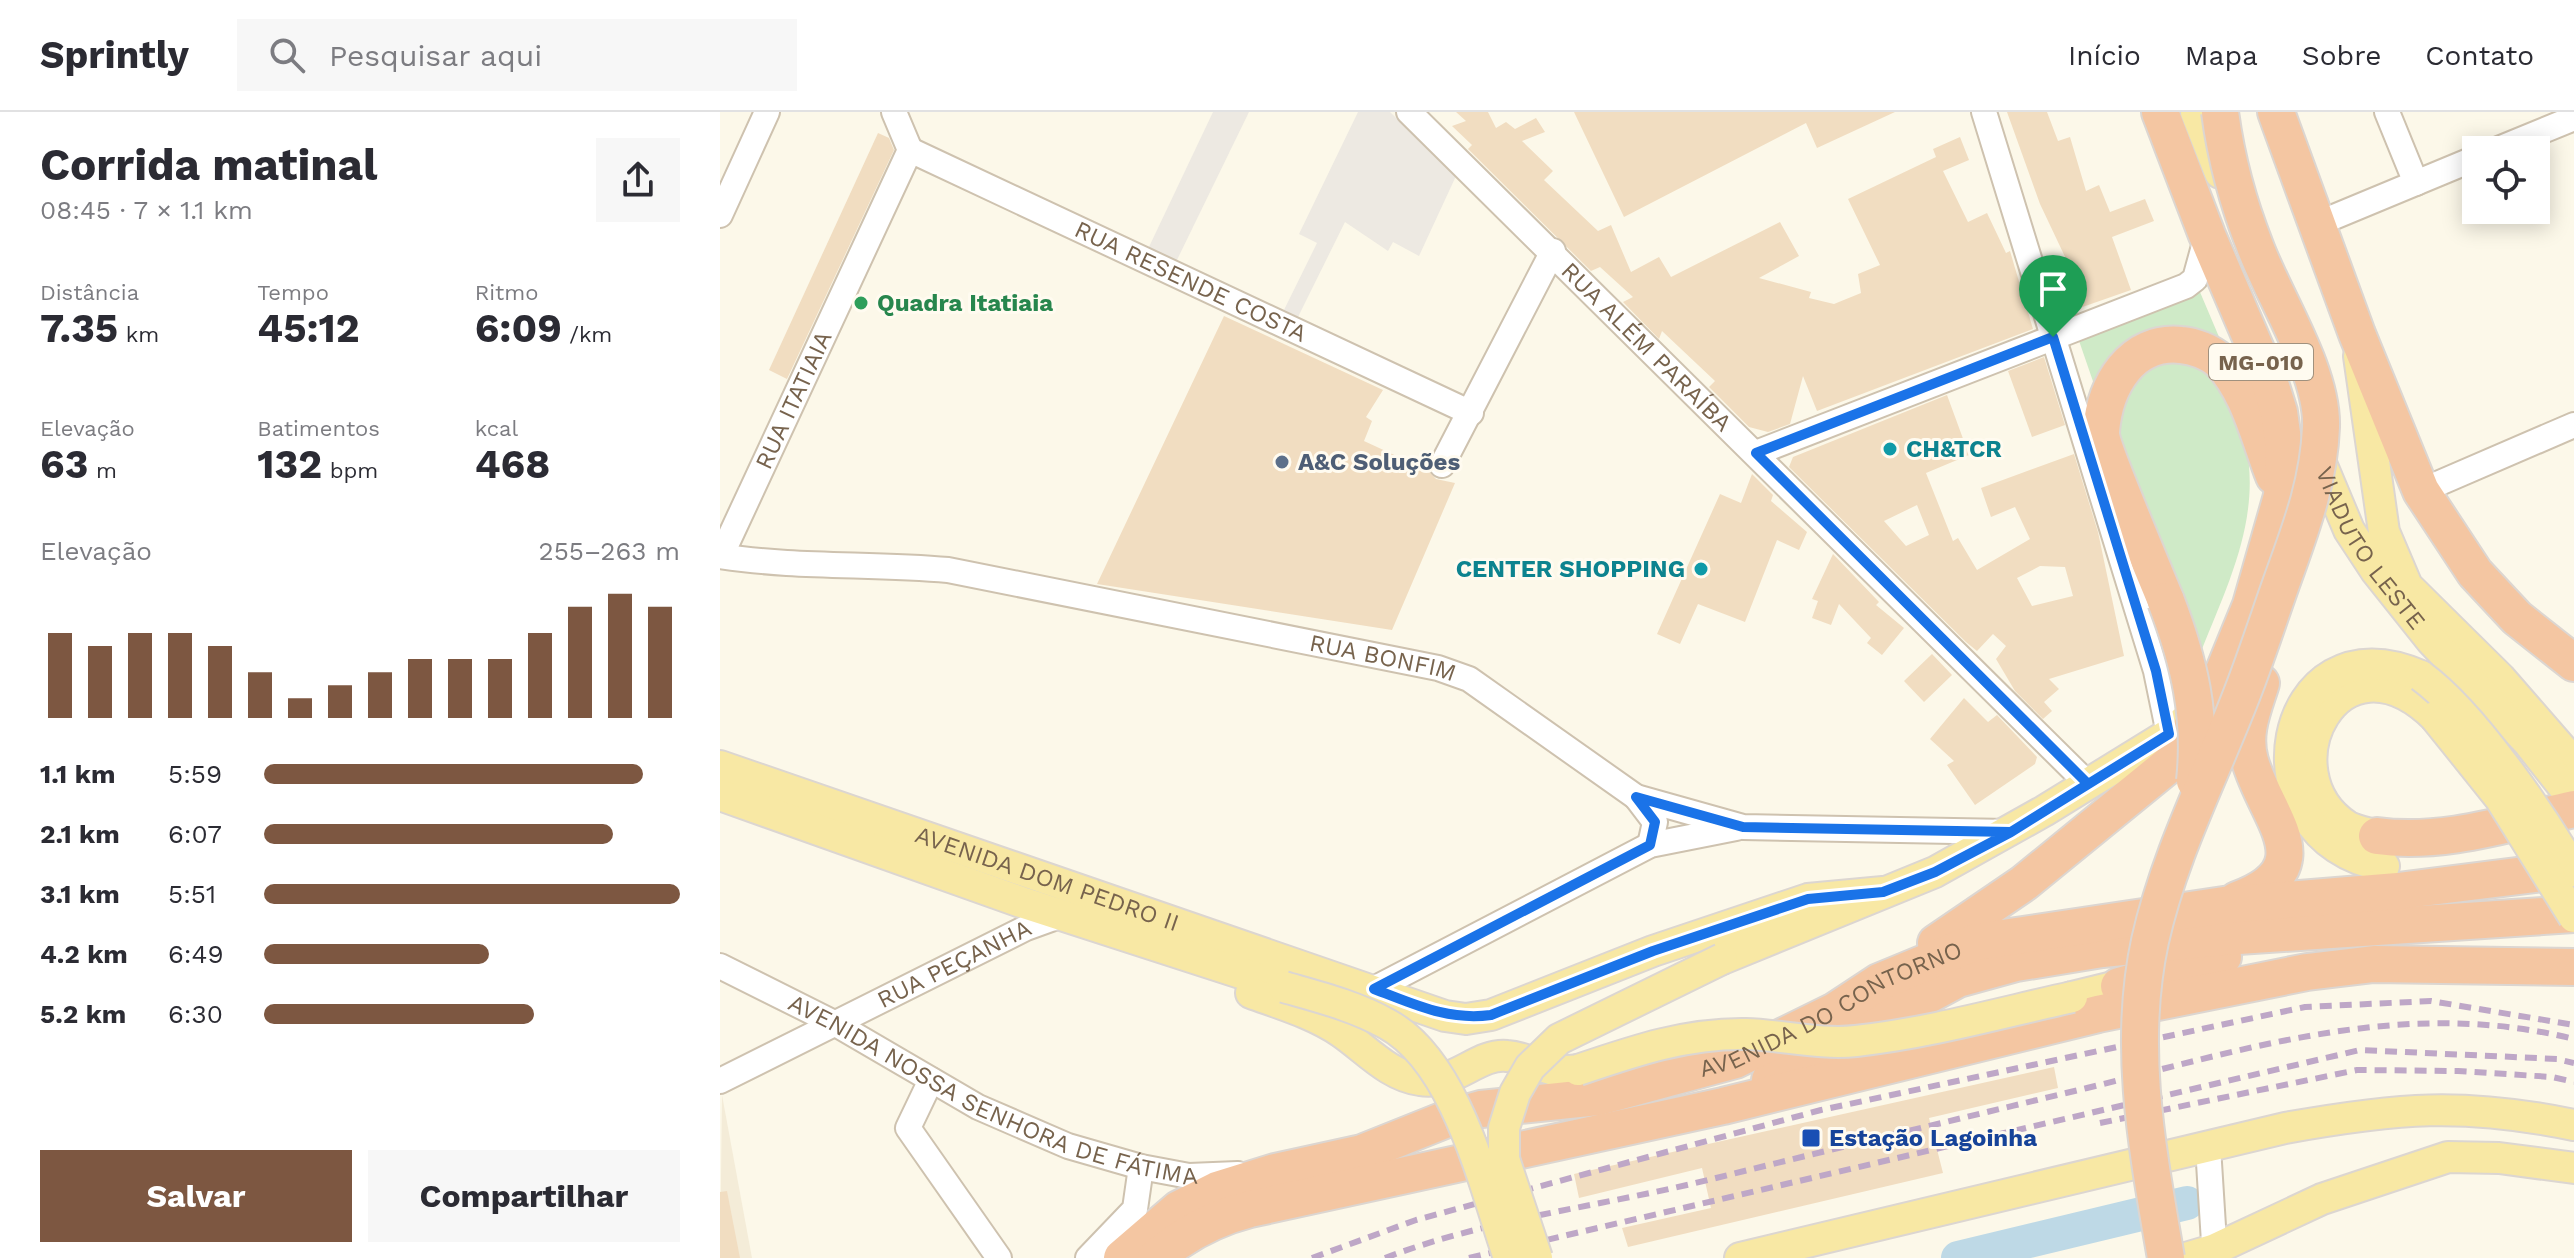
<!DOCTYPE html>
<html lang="pt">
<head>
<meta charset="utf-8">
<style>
	:root { --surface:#fff; --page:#f7f7f7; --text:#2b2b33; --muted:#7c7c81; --line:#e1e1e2; --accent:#7d5741 }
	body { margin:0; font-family:"Work Sans",sans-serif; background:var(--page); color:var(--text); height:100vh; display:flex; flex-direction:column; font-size:30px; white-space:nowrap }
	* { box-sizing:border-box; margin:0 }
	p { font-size:26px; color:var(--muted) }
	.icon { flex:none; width:44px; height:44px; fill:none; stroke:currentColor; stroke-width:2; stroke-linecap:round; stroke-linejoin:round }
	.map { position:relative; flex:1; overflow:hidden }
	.details { display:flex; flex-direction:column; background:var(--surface); width:720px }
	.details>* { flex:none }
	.tools { position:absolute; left:1742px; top:24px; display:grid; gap:16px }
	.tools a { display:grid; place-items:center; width:88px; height:88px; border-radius:0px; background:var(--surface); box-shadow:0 4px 20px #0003; font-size:40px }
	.pin { position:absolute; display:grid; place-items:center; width:68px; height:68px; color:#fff; margin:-82px -34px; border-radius:50% 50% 50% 0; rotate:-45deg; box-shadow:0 0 8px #0007 }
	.pin .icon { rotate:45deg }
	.round { display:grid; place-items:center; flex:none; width:84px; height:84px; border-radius:0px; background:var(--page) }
	.head { display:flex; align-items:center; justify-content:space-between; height:136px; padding:0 40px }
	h1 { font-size:44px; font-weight:700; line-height:60px }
	.stats { display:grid; grid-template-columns:repeat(3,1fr); gap:12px; height:136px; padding:8px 40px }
	.stats div { display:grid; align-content:center }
	.stats b { font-size:40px; font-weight:700 }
	.stats small { font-size:22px; font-weight:400 }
	.stats p { font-size:22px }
	.chart { height:224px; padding:16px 40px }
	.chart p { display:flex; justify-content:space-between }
	.chart svg { width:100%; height:144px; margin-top:8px; stroke:var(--accent); stroke-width:6 }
	.primary-button { display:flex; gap:16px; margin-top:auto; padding:16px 40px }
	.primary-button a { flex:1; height:92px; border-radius:0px; background:var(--accent); color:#fff; font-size:32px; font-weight:700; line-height:92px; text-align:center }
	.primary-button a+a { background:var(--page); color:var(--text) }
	ul { padding:0 40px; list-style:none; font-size:26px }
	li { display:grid; grid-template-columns:128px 96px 1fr; align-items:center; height:60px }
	li i { height:20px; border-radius:10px; background:var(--accent) }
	header { display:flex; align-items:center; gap:48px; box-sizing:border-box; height:112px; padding:0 40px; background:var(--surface); border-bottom:2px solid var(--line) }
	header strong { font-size:38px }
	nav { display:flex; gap:44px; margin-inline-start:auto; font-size:28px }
	.search { width:560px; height:72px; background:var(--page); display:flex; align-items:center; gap:20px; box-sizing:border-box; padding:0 28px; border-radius:0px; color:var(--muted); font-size:30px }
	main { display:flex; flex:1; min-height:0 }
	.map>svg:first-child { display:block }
	.residential { fill:#f4ecd8 }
	.industrial { fill:#ede9e2 }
	.green { fill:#cfeac7 }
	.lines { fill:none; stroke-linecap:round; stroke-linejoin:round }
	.river { stroke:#bed9e6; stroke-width:34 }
	.building { fill:#f1ddc1; fill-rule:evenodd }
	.minor-casing { stroke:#cec2af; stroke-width:28 }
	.major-casing { stroke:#dcd6d1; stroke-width:34 }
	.highway-casing { stroke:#dcd6d1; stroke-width:40 }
	.minor { stroke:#fff; stroke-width:24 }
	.major { stroke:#f8e8a4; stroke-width:30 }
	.highway { stroke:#f4c6a2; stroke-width:36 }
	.rail { stroke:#bea7c7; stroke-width:6; stroke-dasharray:12 8; stroke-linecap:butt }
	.major-bridge-casing { stroke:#dcd6d1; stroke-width:34; stroke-linecap:butt }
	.highway-bridge-casing { stroke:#dcd6d1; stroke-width:40; stroke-linecap:butt }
	.major-bridge { stroke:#f8e8a4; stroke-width:30 }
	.highway-bridge { stroke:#f4c6a2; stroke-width:36 }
	.route-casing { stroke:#fff; stroke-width:16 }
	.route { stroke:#1a73e8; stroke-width:10 }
	.leisure-dot { fill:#2e9e5b; stroke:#fffbf0; stroke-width:3 }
	.culture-dot { fill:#0f9aa8; stroke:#fffbf0; stroke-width:3 }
	.service-dot { fill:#5c6f8a; stroke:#fffbf0; stroke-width:3 }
	.transit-dot { fill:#1a4fb4; stroke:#fffbf0; stroke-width:3 }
	.labels { text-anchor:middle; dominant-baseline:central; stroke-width:6; stroke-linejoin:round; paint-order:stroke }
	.shield { fill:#fffbf0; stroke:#a0917e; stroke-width:2 }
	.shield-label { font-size:22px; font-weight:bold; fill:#77634d }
	.street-label { font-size:24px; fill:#77634d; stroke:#fffbf0 }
	.leisure-label { font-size:24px; font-weight:bold; fill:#27864d; stroke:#fffbf0; text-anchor:start }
	.culture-label { font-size:24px; font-weight:bold; fill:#0d838f; stroke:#fffbf0; text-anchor:start }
	.service-label { font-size:24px; font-weight:bold; fill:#4e5e75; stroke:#fffbf0; text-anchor:start }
	.transit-label { font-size:24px; font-weight:bold; fill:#164399; stroke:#fffbf0; text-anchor:start }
</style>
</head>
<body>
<header>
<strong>Sprintly</strong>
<div class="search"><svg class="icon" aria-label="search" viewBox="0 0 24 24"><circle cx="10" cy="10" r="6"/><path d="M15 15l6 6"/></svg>Pesquisar aqui</div>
<nav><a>Início</a><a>Mapa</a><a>Sobre</a><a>Contato</a></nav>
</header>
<main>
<section class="details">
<div class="head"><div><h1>Corrida matinal</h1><p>08:45 · 7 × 1.1 km</p></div><a class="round"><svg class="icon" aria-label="share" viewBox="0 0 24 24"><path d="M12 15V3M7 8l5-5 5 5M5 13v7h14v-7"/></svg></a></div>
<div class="stats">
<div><p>Distância</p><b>7.35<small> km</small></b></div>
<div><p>Tempo</p><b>45:12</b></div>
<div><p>Ritmo</p><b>6:09<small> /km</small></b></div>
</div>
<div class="stats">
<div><p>Elevação</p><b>63<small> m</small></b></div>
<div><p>Batimentos</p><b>132<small> bpm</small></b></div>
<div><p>kcal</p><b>468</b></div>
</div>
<div class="chart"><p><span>Elevação</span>255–263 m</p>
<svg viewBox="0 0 160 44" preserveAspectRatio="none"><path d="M5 44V18M15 44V22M25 44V18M35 44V18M45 44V22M55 44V30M65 44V38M75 44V34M85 44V30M95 44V26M105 44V26M115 44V26M125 44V18M135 44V10M145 44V6M155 44V10"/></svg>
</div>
<ul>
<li><b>1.1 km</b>5:59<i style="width:91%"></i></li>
<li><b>2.1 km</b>6:07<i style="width:84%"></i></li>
<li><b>3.1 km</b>5:51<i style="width:100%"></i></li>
<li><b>4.2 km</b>6:49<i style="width:54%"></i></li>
<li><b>5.2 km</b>6:30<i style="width:65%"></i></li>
</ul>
<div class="primary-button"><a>Salvar</a><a>Compartilhar</a></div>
</section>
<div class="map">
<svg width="1854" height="1146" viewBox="0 0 1854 1146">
	<rect width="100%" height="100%" fill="#fcf8e9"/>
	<!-- residential -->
	<polygon class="residential" points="2,983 32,1146 0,1146"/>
	<!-- industrial -->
	<g class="industrial">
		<polygon points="493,0 529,0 456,150 428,137"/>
		<polygon points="638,0 670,0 736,64 699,144 673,130 668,139 625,110 578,205 564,198 597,131 579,122"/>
	</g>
	<!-- green -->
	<g class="green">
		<polygon points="1477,173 1505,239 1458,222 1377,281 1356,220"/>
		<path d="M1438,240l58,18c10,24 24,50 30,75 15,73 -18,139 -44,204l-82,-199 3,-8 -10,-28z"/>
	</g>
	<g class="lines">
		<!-- river -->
		<polyline class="river" points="1238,1146 1467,1091"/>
	</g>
	<!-- building -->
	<g class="building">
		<polygon points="736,0 768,0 776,16 786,10 795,17 816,6 825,20 802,29 833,59 824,68 878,119 891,113 911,160 939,145 951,165 1060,110 1079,144 1039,166 1091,180 1089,186 1114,192 1141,181 1138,162 1160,153 1128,87 1216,45 1213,37 1240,25 1249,48 1223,59 1248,110 1267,101 1286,141 1290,139 1313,217 1097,299 1083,264 1070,312 1048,320 1029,315 989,275 995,269 942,219 939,227 903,190 913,185 880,155 871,159 748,37 752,33 732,14 746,9"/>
		<polygon points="854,0 1175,0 1097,36 1086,11 904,105"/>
		<polygon points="1287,0 1327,0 1338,29 1350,25 1366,79 1379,73 1390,100 1425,87 1434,109 1392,125 1411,178 1351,199 1335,153 1347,149 1320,92"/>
		<polygon points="158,21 169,26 174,38 67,267 49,258"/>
		<polygon points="504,204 663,278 646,305 652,309 644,329 709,359 716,367 735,371 672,518 377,472"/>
		<polygon points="1324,245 1345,313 1312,325 1288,259"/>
		<path d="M1227,283l22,60 -43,18 27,68 5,-3 19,32 53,-31 -15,-32 -24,10 -10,-29 93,-34 24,78 26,124 -75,23 10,10 -15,13 8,9 -9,8 -28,-28 -19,-32 10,-13 -13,-12 -16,17 -11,-9 -177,-175 4,-10zM1197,393l12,30 -23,11 -22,-25zM1320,454l25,1 8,29 -41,10 -15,-28z"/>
		<polygon points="1032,362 1053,383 1051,389 1087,420 1079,438 1057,428 1025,510 978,492 960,532 937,522 1000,382 1021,391"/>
		<polygon points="1113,442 1159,490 1156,493 1184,516 1162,543 1147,531 1151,526 1119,492 1111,513 1092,506 1098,489 1092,487"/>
		<polygon points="1212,542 1232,563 1204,590 1184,569"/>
		<polygon points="1244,586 1268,610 1277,603 1317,645 1315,652 1255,693 1227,653 1234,649 1210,627"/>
		<polygon points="1334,955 1338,976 1209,1006 1223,1061 908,1135 902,1116 991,1096 982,1056 859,1086 854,1062"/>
		<polygon points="7,1079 20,1146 0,1146 0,1080"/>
	</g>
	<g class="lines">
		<defs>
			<g id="minor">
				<path id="s1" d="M689,0l679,672"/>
				<polyline points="1264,0 1436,559 1449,622"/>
				<polyline points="1667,0 1696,71"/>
				<path id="s2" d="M190,38l561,263"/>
				<polyline points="1776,38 1854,6"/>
				<polyline points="0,103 47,0"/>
				<polyline points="1597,112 1756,46"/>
				<polyline points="1036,341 1466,174 1475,167 1487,123"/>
				<polyline points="722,353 833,139"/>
				<polyline points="1701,379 1854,313"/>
				<path id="s3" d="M0,444c76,12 152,7 228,14l490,98 31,11 167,118 107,30 265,5"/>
				<path id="s4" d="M1,444l189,-406 -16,-38"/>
				<polyline points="916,685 935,710 930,733"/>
				<path id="s5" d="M0,854l114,57 144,84 90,39 73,21 48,9 49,-2"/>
				<polyline points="654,877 930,733 1016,716"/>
				<polyline points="211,968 188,1016 279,1146"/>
				<path id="s6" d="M0,969l306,-153 36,-13"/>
				<polyline points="1488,1035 1495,1146"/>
				<polyline points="368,1146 415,1097 421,1055"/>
			</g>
			<g id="major">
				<polyline points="1476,0 1500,61"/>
				<polyline points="1639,244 1664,420 1687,474 1780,566 1854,651"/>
				<path id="s7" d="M1595,337l34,81 27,41 55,69 97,102 46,58"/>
				<path id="s8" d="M0,654l725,250 21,3 25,-4 162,-64 155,-52 75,-7"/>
				<polyline points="0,683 301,790 564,875"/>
				<path d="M1657,724c-9,-3 -21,-5 -30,-10 -82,-54 -9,-203 88,-109"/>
				<path d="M1664,754c-150,-27 -108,-255 37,-190"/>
				<polyline points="1002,847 1215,760 1324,699 1449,622 1476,599"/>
				<path d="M531,881c30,11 64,21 90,39 25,17 48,44 79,48 35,6 57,-27 87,-24 29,2 36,19 71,14"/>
				<polyline points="1352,885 1397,874"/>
				<path d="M1020,1146l545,-130c112,-20 177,-26 289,-3"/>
				<polyline points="1466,1146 1493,1138 1602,1087 1728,1045 1779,1046 1854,1056"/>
			</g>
			<g id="highway">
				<polyline points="1556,0 1637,222 1701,379 1755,461 1797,506 1854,551"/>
				<path d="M1446,489c-10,-25 -66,-156 -65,-170 4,-46 30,-91 80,-86 13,1 29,7 39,16 29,30 39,77 54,115"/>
				<path d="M1657,724c66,9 132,-13 197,-27"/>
				<path d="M1517,788c88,-33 30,-80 13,-139 -8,-28 3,-52 11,-78"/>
				<polyline points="1216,831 1304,771 1451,651 1501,566 1531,493 1562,384 1564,335 1559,300 1549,268 1487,123 1440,0"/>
				<polyline points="1399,874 1503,845"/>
				<polyline points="1050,968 1238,867 1296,851 1382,837 1503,825 1854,802"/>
				<path id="s9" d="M402,1146l57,-49 38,-19 58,-18 87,-19 90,-36 29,-8 117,-12 137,-37 100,-49 44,-29 97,-40 248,-37 174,-14 176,-22"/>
				<path d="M436,1146c28,-24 59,-40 94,-49l473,-103 375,-92 209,-42 67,-8 200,3"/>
			</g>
		</defs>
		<!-- minor casing -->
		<use href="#minor" class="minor-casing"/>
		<!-- major casing -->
		<use href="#major" class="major-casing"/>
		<!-- highway casing -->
		<use href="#highway" class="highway-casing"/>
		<!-- minor -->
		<use href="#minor" class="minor"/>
		<!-- major -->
		<use href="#major" class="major"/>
		<!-- highway -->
		<use href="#highway" class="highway"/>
		<!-- rail -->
		<g class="rail">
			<polyline points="1380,1011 1637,958 1738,959 1832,965 1854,970"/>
			<polyline points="592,1146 696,1108 1101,998 1585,895 1711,889 1854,913"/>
			<path d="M665,1146c104,-40 219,-52 327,-79 125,-31 250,-61 375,-91 163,-40 318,-91 487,-49"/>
			<polyline points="749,1146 1640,938 1837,947 1854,951"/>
		</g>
		<defs>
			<g id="major-bridge">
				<path d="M1701,564c52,38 120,138 153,195"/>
				<polyline points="1715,605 1780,686 1854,805"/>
				<path d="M564,875c35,10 71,19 103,37 70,38 97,162 122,234"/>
				<path d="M858,958c56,-19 108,-37 168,-36 36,1 74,11 110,7 73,-8 144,-28 216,-44"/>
				<polyline points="817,1146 784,1047 784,1016 795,981 810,955 839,927 1002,847"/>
			</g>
			<g id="highway-bridge">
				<path d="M1446,489c23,60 36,115 29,180"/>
				<path d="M1446,1146c-18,-105 -39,-211 -16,-317 20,-90 63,-170 95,-255 13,-34 24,-68 36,-102 19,-53 38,-101 40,-157 2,-56 -47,-129 -66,-181 -17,-43 -29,-88 -35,-134"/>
			</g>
		</defs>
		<!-- major-bridge casing -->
		<use href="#major-bridge" class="major-bridge-casing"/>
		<!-- highway-bridge casing -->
		<use href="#highway-bridge" class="highway-bridge-casing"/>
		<!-- major-bridge -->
		<use href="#major-bridge" class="major-bridge"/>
		<!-- highway-bridge -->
		<use href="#highway-bridge" class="highway-bridge"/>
	</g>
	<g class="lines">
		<defs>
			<path id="route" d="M1333,225l-297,116 332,331 -77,48 -268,-5 -107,-30 19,25 -5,23 -276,144c40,15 74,32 117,26l162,-64 155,-52 75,-7 52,-20 76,-40 158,-98 -13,-63 -103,-334"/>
		</defs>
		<!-- route casing -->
		<use href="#route" class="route-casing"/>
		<!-- route -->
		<use href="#route" class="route"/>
	</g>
	<!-- markers -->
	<circle class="leisure-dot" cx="141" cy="191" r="8"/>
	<g class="culture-dot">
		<circle cx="1170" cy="337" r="8"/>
		<circle cx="981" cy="457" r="8"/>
	</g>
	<circle class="service-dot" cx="562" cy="350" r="8"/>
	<rect class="transit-dot" x="1081" y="1016" width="20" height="20" rx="4"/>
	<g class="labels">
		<!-- shield labels -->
		<rect class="shield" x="1489" y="232" width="104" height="36" rx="6"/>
		<g class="shield-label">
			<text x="1541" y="250">MG-010</text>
		</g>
		<!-- street labels -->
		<g class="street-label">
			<text stroke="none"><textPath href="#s2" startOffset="310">RUA RESENDE COSTA</textPath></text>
			<text stroke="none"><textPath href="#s1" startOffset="334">RUA ALÉM PARAÍBA</textPath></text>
			<text stroke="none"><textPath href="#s4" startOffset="172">RUA ITATIAIA</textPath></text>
			<text stroke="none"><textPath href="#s7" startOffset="114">VIADUTO LESTE</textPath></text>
			<text stroke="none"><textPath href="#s3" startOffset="672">RUA BONFIM</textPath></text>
			<text stroke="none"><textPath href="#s8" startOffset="346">AVENIDA DOM PEDRO II</textPath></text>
			<text stroke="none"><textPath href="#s6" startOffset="262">RUA PEÇANHA</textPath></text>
			<text stroke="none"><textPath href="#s9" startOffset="762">AVENIDA DO CONTORNO</textPath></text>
			<text stroke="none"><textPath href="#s5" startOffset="302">AVENIDA NOSSA SENHORA DE FÁTIMA</textPath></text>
		</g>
		<!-- leisure labels -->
		<g class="leisure-label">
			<text x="157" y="191">Quadra Itatiaia</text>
		</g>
		<!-- culture labels -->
		<g class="culture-label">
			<text x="1186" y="337">CH&amp;TCR</text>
			<text x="965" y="457" text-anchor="end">CENTER SHOPPING</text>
		</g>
		<!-- service labels -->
		<g class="service-label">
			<text x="578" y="350">A&amp;C Soluções</text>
		</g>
		<!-- transit labels -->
		<g class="transit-label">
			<text x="1109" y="1026">Estação Lagoinha</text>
		</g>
	</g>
</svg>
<div class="tools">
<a><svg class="icon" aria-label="locate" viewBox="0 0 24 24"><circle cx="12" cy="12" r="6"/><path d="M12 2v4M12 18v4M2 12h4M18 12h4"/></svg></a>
</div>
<div class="pin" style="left:1333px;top:225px;background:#1e9e55"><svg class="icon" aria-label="arrive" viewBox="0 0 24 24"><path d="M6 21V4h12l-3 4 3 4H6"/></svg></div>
</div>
</main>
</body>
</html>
